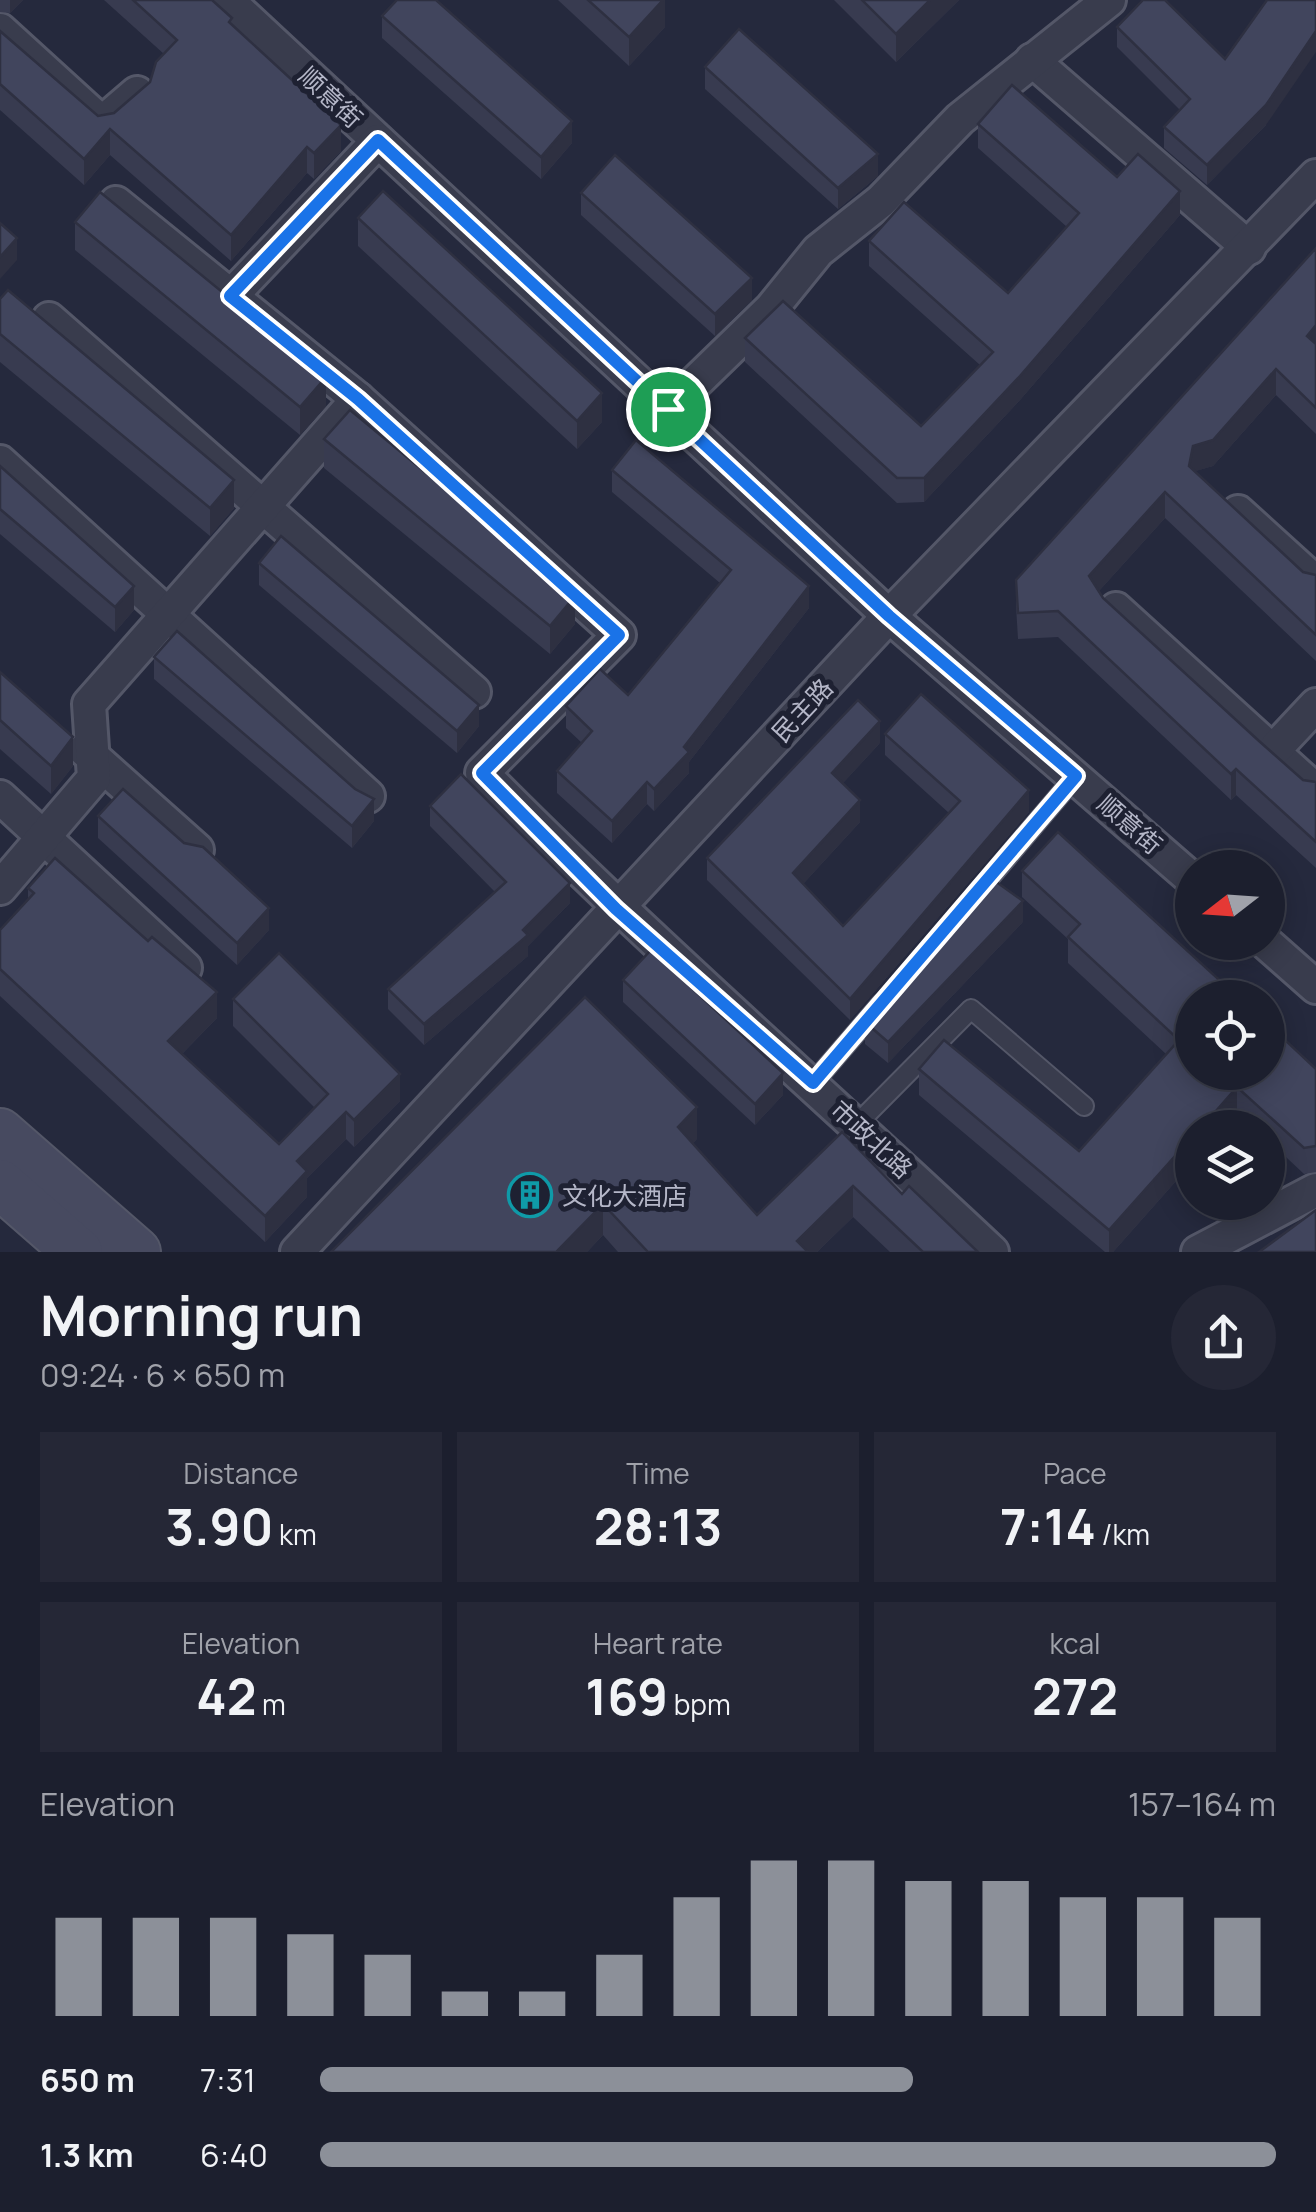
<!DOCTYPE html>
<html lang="en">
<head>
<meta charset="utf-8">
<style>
	:root { --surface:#1c1f2e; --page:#252736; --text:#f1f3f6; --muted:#a0a2aa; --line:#3a3d4a; --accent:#8c9099 }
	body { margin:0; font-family:Manrope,"Noto Sans SC",sans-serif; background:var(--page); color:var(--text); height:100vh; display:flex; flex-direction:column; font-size:38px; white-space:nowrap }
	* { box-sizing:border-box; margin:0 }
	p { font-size:32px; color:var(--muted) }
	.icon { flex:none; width:55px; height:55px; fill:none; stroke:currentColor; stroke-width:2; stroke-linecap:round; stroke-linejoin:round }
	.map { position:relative; height:1252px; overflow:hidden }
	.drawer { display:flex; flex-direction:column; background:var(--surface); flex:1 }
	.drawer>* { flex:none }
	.needle { width:65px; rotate:253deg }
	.controls { position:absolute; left:1175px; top:850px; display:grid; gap:20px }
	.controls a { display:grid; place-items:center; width:110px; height:110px; border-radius:50%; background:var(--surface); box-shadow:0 5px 25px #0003,0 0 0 2px var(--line); font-size:50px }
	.pin { position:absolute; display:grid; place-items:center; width:85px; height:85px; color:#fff; margin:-42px; border:5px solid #fff; border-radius:50%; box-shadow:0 2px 10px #0007 }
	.round { display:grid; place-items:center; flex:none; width:105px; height:105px; border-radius:52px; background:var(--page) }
	.head { display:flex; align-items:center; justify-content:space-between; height:170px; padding:0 40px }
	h1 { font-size:55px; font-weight:700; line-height:75px }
	.metrics { display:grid; grid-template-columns:repeat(3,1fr); gap:15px; height:170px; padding:10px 40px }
	.metrics div { display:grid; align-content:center; border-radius:0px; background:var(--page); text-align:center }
	.metrics b { font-size:50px; font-weight:700 }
	.metrics small { font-size:28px; font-weight:400 }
	.metrics p { font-size:28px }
	.chart { height:280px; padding:20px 40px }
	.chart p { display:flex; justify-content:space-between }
	.chart svg { width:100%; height:180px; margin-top:10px; stroke:var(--accent); stroke-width:6 }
	ul { padding:0 40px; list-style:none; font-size:32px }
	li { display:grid; grid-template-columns:160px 120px 1fr; align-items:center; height:75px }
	li i { height:25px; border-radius:12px; background:var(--accent) }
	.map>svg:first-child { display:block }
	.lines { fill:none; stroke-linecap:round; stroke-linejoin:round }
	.lane-casing { stroke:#545768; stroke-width:22 }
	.street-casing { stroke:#545768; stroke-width:38 }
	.secondary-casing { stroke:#545768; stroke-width:52 }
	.lane { stroke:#393c4d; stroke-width:18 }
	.street { stroke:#393c4d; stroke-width:32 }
	.secondary { stroke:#474a60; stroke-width:48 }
	.wall { fill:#383b50 }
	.shaded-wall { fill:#2e3041 }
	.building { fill:#41455d; stroke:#2e3041; stroke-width:2.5 }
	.route-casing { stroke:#fff; stroke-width:20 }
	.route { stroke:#1a73e8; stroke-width:12 }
	.labels { text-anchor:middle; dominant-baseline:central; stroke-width:10; stroke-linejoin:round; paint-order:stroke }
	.street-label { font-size:25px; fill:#b5b7c8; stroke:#1e2132 }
	.poi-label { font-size:25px; fill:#b5b7c8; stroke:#1e2132; text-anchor:start }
</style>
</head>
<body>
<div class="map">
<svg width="1316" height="1252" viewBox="0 0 1316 1252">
	<rect width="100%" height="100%" fill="#25293d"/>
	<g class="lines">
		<defs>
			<g id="lane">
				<polyline points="976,894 1076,776"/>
				<polyline points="813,1083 881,1004"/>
				<polyline points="857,1124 971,1009 1084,1106"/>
			</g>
			<g id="street">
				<polyline points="227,0 889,616 1192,879"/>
				<polyline points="0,30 102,123 137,93"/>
				<polyline points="1032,60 1249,248"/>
				<path d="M116,203l242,196 261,236 -137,138c164,166 340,319 510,479"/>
				<polyline points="231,296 378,141"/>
				<polyline points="49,319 474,692"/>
				<polyline points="668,409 771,309 818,251 881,201 960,119 1109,0"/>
				<polyline points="0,462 368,796"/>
				<polyline points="1238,512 1316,583"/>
				<polyline points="1116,609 1316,791"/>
				<polyline points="85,750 197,850"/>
				<polyline points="1272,752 1316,705"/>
				<polyline points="0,797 185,968"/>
				<polyline points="0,888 94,778 89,704 358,399"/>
				<polyline points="1265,942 1316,987"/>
				<polyline points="297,1252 889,616 1316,176"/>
				<polyline points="1198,1252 1316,1190"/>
			</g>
			<g id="secondary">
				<polyline points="0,1133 136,1252"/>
				<polyline points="0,1184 78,1252"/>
			</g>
		</defs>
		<!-- lane casing -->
		<use href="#lane" class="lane-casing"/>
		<!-- street casing -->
		<use href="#street" class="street-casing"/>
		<!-- secondary casing -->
		<use href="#secondary" class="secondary-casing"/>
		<!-- lane -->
		<use href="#lane" class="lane"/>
		<!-- street -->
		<use href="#street" class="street"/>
		<!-- secondary -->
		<use href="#secondary" class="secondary"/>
	</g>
	<!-- wall -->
	<g class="wall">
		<polygon points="0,0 23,0 10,13 0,12"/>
		<polygon points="104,0 212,0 232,26 341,151 314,179 307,173 231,261 110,155 84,185 0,110 0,31 98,116 114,113 150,82 164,54"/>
		<polygon points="558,0 665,0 665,27 629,66"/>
		<polygon points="834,0 959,0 896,62"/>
		<polygon points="382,16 572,143 541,179 382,38"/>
		<polygon points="1117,27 1266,125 1207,185 1164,148 1164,127 1180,110 1117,47"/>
		<polygon points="705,67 878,176 838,209 705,89"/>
		<polygon points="978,124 1117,177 1180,215 1020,400 924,502 897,503 745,362 745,338 921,426 980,365 869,266 869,241 1008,293 1067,227 978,148"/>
		<polygon points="581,193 752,300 715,336 581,215"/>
		<polygon points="358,218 602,422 577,449 358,246"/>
		<polygon points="75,222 326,406 300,435 75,250"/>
		<polygon points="1316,248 1316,434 1276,395 1213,466 1195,471 1303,572 1316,575 1316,661 1165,518 1098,592 1103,598 1303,780 1316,782 1316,868 1236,795 1231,800 1058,637 1018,639 1016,606 1016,580"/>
		<polygon points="0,299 234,508 210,536 0,362"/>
		<polygon points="324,439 575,624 550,654 324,468"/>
		<polygon points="0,466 134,610 115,632 0,534"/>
		<polygon points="612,470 809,608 689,762 689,773 654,811 647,804 612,843 557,793 557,771 582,743 566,728 566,706 628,695 720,583 612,492"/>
		<polygon points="259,563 479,726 457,753 259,585"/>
		<polygon points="154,657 355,789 374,821 352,848 154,679"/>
		<polygon points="0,672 73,766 51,794 0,749"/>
		<polygon points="885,734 1029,812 850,1020 707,880 707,858 880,743 842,784 860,822 803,884 843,926 949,813 885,755"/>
		<polygon points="430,806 570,903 528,946 528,956 424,1045 388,1009 388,989 495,892 430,826"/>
		<polygon points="98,816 269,930 237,965 98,838"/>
		<polygon points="1022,871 1316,1069 1316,1172 1304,1174 1268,1140 1268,1128 1253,1128 1237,1113 1192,1128 1192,1163 1113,1252 1105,1252 919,1095 919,1069 1079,1151 1166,1054 1068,963 1068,939 1022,897"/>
		<polygon points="28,888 217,1018 182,1054 279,1144 315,1108 233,1026 233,999 400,1101 354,1147 346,1139 307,1178 307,1197 265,1242 0,996 0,930 28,900"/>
		<polygon points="1023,922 888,1063 865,1044 865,1022"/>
		<polygon points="623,980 783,1095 755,1125 623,1002"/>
		<polygon points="842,1132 902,1194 978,1252 890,1252 853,1217 817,1252 618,1252 603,1235 587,1252 331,1252 697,1139 692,1144 757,1215"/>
	</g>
	<!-- shaded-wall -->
	<g class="shaded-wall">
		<polygon points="10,0 23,0 10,13"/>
		<polygon points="663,0 665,0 665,27 629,66 629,37"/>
		<polygon points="930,0 959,0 896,62 896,34"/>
		<polygon points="1316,31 1316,52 1266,125 1207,185 1207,165"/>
		<polygon points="572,121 572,143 541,179 541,157"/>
		<polygon points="341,125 341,151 314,179 314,153"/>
		<polygon points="110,129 110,155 84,185 84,159"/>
		<polygon points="307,147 307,173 231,261 231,235"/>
		<polygon points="878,154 878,176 838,209 838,188"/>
		<polygon points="1180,191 1180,215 1020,400 924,502 924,478"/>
		<polygon points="17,238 17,260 0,279 0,257"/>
		<polygon points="752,278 752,300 715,336 715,314"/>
		<polygon points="1316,325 1316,351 1307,336"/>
		<polygon points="1276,369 1276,395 1213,466 1193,472 1189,466 1193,446"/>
		<polygon points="326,377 326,406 300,435 300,407"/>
		<polygon points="602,393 602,422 577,449 577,421"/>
		<polygon points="234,480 234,508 210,536 210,508"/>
		<polygon points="1165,492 1165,518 1089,602 1089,576"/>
		<polygon points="134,586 134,610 115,632 115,607"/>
		<polygon points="809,586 809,608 689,762 689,773 654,811 654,789 684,747"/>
		<polygon points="575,596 575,624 550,654 550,626"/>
		<polygon points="479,705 479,726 457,753 457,731"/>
		<polygon points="880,721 880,743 832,795 832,773"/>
		<polygon points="73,737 73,766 51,794 51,766"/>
		<polygon points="1236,769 1236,795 1231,800 1231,774"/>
		<polygon points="647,782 647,804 612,843 612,821"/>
		<polygon points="1029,790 1029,812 850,1020 850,999"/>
		<polygon points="374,799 374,821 352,848 352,826"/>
		<polygon points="860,800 860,822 793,895 793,873"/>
		<polygon points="570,883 570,903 528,946 528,956 424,1045 424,1024 523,930"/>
		<polygon points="1023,901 1023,922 888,1063 888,1042"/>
		<polygon points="269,908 269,930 237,965 237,943"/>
		<polygon points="217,992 217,1018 168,1068 168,1041"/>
		<polygon points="783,1073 783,1095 755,1125 755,1104"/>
		<polygon points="400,1074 400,1101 354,1147 354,1120"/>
		<polygon points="1237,1087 1237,1113 1224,1128 1201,1128"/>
		<polygon points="697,1107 697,1139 678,1159 678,1127"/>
		<polygon points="346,1112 346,1139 307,1178 307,1197 265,1242 265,1216 297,1161"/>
		<polygon points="1192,1137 1192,1163 1113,1252 1109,1252 1109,1230"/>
		<polygon points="853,1186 853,1217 817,1252 797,1252 797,1241"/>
		<polygon points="603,1204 603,1235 587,1252 556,1252"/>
	</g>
	<!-- building -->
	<g class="building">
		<polygon points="133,0 212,0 232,18 229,22 341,125 314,153 307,147 231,235 110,129 84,159 0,84 0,31 98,116 114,113 150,82 156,62 177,40"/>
		<polygon points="397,0 436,0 572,121 541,157 382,16"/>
		<polygon points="588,0 663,0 629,37"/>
		<polygon points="862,0 930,0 896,34"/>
		<polygon points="1143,0 1165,0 1225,59 1267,0 1316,0 1316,31 1266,105 1207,165 1164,127 1190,99 1117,27"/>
		<polygon points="739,29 878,154 838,188 705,67"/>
		<polygon points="1012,85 1117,177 1138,154 1180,191 1020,376 924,478 897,478 745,338 783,301 921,426 993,352 869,241 904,202 1008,293 1079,213 978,124"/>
		<polygon points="615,155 752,278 715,314 581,193"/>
		<polygon points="383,191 602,393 577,421 358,218"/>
		<polygon points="100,192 326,377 300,407 75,222"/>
		<polygon points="0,223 17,238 0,257"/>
		<polygon points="1316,248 1316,325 1307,336 1316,344 1316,408 1276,369 1213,440 1193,446 1189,466 1303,572 1316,575 1316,635 1165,492 1089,576 1103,598 1259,741 1303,780 1316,782 1316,842 1236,769 1231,774 1058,611 1018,613 1016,580"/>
		<polygon points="8,290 234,480 210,508 0,334 0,299"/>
		<polygon points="350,410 575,596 550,626 324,439"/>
		<polygon points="636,440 809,586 684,747 689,752 654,789 647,782 612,821 557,771 592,731 566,706 600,669 628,695 731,570 612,470"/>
		<polygon points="0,466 134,586 115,607 0,509"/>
		<polygon points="281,536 479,705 457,731 259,563"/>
		<polygon points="177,631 355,789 374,799 352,826 154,657"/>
		<polygon points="0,672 73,737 51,766 0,720"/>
		<polygon points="921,694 1029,790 850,999 707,858 858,700 880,721 832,773 860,800 793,873 843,926 960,801 885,734"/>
		<polygon points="461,774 570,883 523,930 528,935 424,1024 388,989 506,882 430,806"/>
		<polygon points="123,789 184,843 203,847 269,908 237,943 98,816"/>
		<polygon points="1058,832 1239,998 1192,998 1192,1072 1268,1072 1268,1024 1316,1069 1316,1146 1304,1148 1237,1087 1201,1128 1192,1128 1192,1137 1109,1230 919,1069 944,1040 1079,1151 1179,1040 1068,937 1080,924 1022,871"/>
		<polygon points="55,858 148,941 152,937 217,992 168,1041 279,1144 328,1094 233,999 279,953 400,1074 354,1120 346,1112 297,1161 307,1171 265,1216 0,969 0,930 34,893 28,888"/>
		<polygon points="988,876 1023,901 888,1042 865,1022"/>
		<polygon points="651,950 783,1073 755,1104 623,980"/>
		<polygon points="585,997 697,1107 678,1127 757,1215 842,1132 902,1194 909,1186 978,1252 923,1252 853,1186 797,1241 808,1252 648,1252 603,1204 556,1252 331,1252"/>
		<polygon points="1316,1210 1316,1252 1259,1252"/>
	</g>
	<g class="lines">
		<defs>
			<polygon id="route" points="378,140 889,616 1076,776 813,1083 616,909 482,773 619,635 358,399 230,296"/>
		</defs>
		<!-- route casing -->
		<use href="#route" class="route-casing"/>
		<!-- route -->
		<use href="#route" class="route"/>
	</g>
	<!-- icons -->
	<defs>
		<symbol id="building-ring" viewBox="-11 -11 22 22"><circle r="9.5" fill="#1e2132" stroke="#0f9aa8" stroke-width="1.5"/><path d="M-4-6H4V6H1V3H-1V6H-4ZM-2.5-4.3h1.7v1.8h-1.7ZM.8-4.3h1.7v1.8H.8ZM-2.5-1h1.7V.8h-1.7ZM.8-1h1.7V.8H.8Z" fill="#0f9aa8"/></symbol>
	</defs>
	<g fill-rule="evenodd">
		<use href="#building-ring" x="505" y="1170" width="50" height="50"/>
	</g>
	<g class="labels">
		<!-- street labels -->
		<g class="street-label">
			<text transform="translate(331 97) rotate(43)">顺意街</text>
			<text transform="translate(802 710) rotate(-47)">民主路</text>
			<text transform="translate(1130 824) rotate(41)">顺意街</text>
			<text transform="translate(872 1139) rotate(43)">市政北路</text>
		</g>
		<!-- poi labels -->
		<g class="poi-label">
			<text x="562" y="1195">文化大酒店</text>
		</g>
	</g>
</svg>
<div class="controls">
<a><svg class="needle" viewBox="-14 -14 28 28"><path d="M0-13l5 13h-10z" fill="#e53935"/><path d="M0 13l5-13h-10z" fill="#a0a2aa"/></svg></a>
<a><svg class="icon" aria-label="locate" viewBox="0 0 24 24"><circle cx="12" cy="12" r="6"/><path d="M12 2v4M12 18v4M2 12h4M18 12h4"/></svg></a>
<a><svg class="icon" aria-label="layers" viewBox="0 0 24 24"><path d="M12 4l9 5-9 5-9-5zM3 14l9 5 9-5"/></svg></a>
</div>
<div class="pin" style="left:668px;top:409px;background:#1e9e55"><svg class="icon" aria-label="arrive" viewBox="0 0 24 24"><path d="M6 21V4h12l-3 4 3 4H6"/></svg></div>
</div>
<section class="drawer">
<div class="head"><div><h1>Morning run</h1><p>09:24 · 6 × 650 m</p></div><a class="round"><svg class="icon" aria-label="share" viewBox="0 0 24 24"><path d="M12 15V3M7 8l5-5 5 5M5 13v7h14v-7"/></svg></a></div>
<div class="metrics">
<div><p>Distance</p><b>3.90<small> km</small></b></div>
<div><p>Time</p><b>28:13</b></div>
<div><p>Pace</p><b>7:14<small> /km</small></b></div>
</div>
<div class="metrics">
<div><p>Elevation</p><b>42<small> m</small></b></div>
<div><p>Heart rate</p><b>169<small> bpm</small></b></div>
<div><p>kcal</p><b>272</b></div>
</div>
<div class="chart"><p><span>Elevation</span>157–164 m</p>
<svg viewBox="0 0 160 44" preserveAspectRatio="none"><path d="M5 44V20M15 44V20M25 44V20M35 44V24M45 44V29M55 44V38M65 44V38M75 44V29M85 44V15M95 44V6M105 44V6M115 44V11M125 44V11M135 44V15M145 44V15M155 44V20"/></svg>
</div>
<ul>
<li><b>650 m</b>7:31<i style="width:62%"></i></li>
<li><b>1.3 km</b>6:40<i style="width:100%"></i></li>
</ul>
</section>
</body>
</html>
